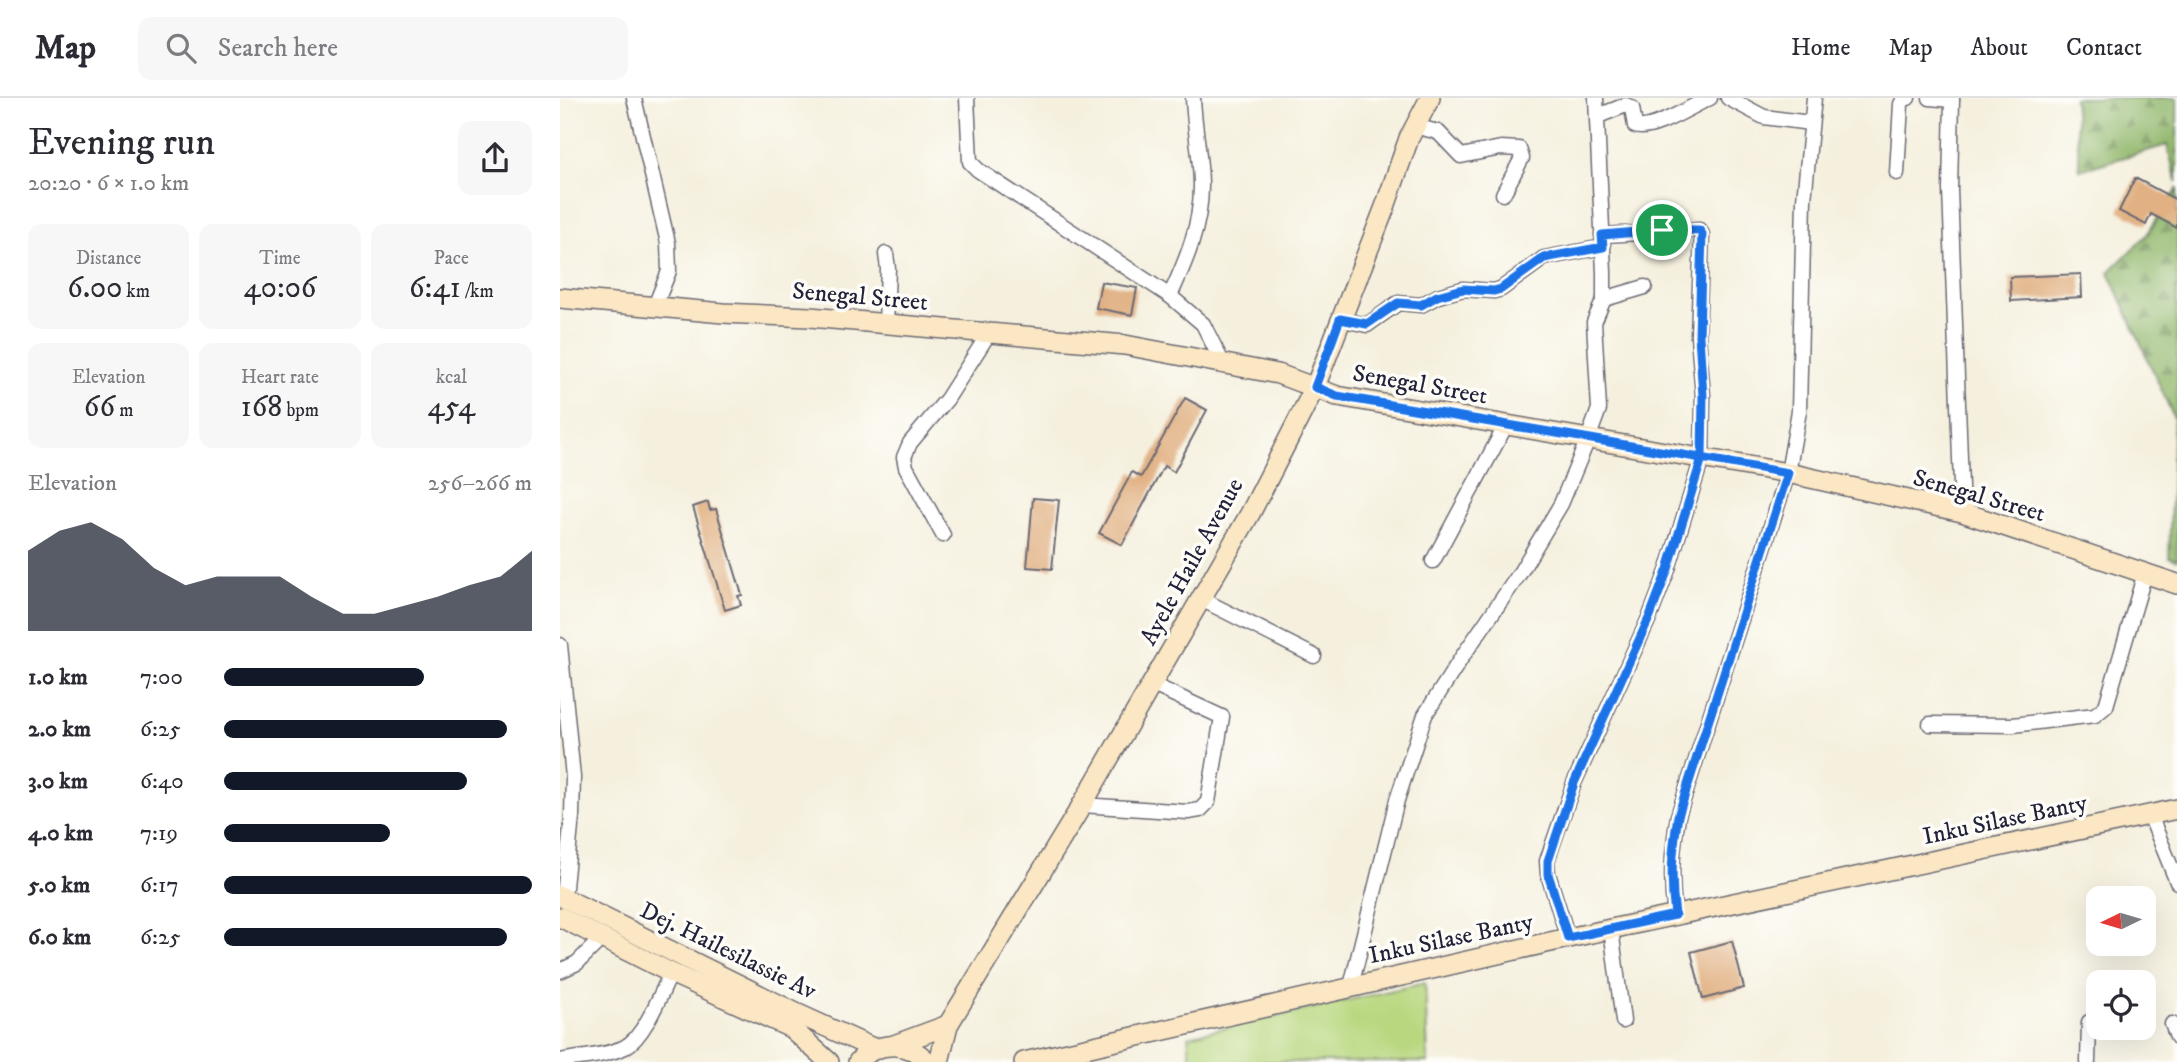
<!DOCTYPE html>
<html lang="en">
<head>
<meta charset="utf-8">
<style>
	:root { --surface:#fff; --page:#f7f7f7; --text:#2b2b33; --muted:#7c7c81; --line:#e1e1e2; --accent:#111827 }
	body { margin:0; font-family:"IM FELL DW Pica",serif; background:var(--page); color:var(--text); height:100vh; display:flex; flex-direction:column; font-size:26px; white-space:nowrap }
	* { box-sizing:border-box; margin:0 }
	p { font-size:23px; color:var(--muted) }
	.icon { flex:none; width:38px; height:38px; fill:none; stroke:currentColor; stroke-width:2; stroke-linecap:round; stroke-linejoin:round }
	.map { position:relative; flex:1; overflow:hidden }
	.sheet { display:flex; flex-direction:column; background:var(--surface); width:560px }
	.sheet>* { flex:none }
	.needle { width:46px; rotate:265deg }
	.buttons { position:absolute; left:1526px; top:788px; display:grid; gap:14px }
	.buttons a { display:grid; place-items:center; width:70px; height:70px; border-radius:14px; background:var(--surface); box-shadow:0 7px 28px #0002; font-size:35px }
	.pin { position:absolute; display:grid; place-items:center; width:60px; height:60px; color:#fff; margin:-30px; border:4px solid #fff; border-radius:50%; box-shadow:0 2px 7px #0007 }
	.round { display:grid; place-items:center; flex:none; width:74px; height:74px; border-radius:14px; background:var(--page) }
	.head { display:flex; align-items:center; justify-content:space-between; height:119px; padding:0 28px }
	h1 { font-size:38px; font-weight:600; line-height:52px }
	.metrics { display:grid; grid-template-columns:repeat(3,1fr); gap:10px; height:119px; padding:7px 28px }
	.metrics div { display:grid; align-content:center; border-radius:14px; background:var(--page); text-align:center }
	.metrics b { font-size:30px; font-weight:600 }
	.metrics small { font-size:19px; font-weight:400 }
	.metrics p { font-size:19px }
	.chart { height:196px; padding:14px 28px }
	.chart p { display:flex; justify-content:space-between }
	.chart svg { width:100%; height:126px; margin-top:7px; fill:var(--accent); opacity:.7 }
	ul { padding:0 28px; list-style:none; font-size:23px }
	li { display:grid; grid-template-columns:112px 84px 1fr; align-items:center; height:52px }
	li i { height:18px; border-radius:9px; background:var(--accent) }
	header { display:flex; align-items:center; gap:42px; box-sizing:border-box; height:98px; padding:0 35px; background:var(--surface); border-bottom:2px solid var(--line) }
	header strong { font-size:33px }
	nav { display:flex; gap:38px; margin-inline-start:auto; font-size:24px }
	.search { width:490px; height:63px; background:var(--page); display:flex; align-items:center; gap:18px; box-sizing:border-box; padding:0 24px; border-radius:14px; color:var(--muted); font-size:26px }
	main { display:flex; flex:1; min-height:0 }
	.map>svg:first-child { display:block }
	.green { fill:#b8d77e; stroke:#6d7c5c; stroke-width:2 }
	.forest { fill:url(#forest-firs); stroke:#5a6d54; stroke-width:2 }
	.building { fill:#e1b183 }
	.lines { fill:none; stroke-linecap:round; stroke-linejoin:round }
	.street-casing { stroke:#6c6a74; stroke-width:17 }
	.secondary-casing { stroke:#6c6a74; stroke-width:22 }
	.street { stroke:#fff; stroke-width:14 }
	.secondary { stroke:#fbe7c3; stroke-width:19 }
	.route-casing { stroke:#fff; stroke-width:14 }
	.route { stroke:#1a73e8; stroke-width:9 }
	.labels { text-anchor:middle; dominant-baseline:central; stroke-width:7; stroke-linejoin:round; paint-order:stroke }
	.street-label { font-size:24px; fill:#22223b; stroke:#fdfcf7 }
</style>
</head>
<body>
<header>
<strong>Map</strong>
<div class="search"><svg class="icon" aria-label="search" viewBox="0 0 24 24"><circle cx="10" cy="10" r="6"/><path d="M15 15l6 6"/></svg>Search here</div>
<nav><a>Home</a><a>Map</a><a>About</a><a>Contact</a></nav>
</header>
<main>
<section class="sheet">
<div class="head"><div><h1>Evening run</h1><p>20:20 · 6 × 1.0 km</p></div><a class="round"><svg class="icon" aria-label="share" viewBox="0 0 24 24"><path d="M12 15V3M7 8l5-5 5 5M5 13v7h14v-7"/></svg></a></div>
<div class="metrics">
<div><p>Distance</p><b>6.00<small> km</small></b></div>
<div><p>Time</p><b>40:06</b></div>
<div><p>Pace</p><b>6:41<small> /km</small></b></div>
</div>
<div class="metrics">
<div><p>Elevation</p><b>66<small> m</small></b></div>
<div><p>Heart rate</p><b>168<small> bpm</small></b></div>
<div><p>kcal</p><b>454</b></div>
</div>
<div class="chart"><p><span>Elevation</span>256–266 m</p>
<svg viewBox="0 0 160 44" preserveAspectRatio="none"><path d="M0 44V16L10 9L20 6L30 12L40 22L50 28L60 25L70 25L80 25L90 32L100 38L110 38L120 35L130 32L140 28L150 25L160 16V44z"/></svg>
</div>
<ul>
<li><b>1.0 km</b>7:00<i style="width:65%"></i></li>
<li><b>2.0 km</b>6:25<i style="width:92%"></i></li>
<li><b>3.0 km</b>6:40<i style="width:79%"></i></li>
<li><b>4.0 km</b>7:19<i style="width:54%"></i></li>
<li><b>5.0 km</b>6:17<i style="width:100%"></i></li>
<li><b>6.0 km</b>6:25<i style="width:92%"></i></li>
</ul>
</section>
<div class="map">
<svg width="1617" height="964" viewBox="0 0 1617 964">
	<defs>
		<pattern id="forest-firs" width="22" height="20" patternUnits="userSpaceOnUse" patternTransform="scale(1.75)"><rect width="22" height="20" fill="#92b86d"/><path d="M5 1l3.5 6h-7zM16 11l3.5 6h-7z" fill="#77955b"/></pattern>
	</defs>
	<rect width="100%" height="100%" fill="#fdfcf7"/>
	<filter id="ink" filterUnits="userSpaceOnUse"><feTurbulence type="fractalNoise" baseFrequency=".0143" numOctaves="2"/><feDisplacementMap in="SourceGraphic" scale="14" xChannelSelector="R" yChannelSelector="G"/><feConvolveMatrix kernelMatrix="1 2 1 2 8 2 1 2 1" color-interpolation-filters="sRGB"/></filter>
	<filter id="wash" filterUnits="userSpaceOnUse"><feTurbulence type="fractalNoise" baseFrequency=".00686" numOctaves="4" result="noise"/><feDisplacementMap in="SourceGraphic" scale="28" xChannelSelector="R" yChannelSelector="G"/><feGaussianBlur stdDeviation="1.57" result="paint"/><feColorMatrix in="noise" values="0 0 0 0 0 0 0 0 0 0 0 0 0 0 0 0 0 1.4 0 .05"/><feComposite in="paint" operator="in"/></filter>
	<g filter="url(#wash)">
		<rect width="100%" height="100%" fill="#f5f0de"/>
		<!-- green -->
		<polygon class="green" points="865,885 868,964 631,964 628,938"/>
		<!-- forest -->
		<g class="forest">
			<polygon points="1514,0 1617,0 1617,84 1607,47 1520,72"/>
			<polygon points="1617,91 1617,462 1609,459 1614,320 1549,174 1586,138"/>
		</g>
		<g id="blocks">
			<!-- building -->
			<g class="building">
				<polygon points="1575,80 1617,102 1617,130 1591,116 1586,127 1559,113"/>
				<polygon points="1521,176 1522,199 1451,203 1450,179"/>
				<polygon points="541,184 577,190 572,217 536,210"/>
				<polygon points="625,300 647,312 614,374 604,368 562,447 539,435 572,374 581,379"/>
				<polygon points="473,400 499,402 492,471 467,469"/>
				<polygon points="148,404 150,412 156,411 182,497 178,498 181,507 165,512 133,409"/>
				<polygon points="1172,843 1184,890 1143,901 1131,854"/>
			</g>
		</g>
	</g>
	<g filter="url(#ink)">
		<use href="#blocks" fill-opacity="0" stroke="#6c6a74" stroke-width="2"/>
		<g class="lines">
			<defs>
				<g id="street">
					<polyline points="74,0 108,145 109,173 95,208"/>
					<polyline points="407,0 410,64 418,72 610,198"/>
					<path d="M633,0c1,29 8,59 8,88 0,40 -15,75 -31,110l33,28 19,38"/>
					<polyline points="1168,0 1204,19 1250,25"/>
					<polyline points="1370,0 1392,2"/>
					<polyline points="1392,0 1390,92 1402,414"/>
					<path d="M1038,18l28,-11 6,3 3,18c16,7 58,-21 75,-28"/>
					<polyline points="854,28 878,34 901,58 941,50 959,51 962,60 943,96"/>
					<polyline points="1337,75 1341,6 1344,1 1348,0"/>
					<polyline points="1044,201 1085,189"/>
					<polyline points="780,221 807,227 838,205 861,207 878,198 903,191 934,193 941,191 984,160 1043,149"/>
					<polyline points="326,226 328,171 326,156"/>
					<polyline points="383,437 346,369 344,359 350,345 387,301 429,235"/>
					<polyline points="873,463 946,327"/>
					<polyline points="641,501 754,558"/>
					<polyline points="0,547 13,679 12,718 4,799"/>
					<polyline points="1370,626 1453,627 1535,617 1546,608 1585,475"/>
					<polyline points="522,707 628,714 640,712 648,704 662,619 591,586"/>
					<polyline points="1590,717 1617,784"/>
					<path d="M1115,817c-5,-36 -3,-63 3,-99l110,-343 11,-62 5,-211 10,-102"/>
					<polyline points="1051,831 1063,923"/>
					<polyline points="1008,840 988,776 987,763 1014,685 1090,518 1108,471 1142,360 1143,298 1138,238 1142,136 1139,132 1042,137"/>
					<polyline points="0,873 17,865 43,839"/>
					<polyline points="791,888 837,702 865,617 902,559 958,478 1001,406 1028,341 1039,311 1034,224 1044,201 1044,174 1036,0"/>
					<polyline points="1612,926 1617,939"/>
					<path d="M0,963c21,-4 46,-5 65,-14 20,-11 36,-54 46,-74"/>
					<polyline points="1528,964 1529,924"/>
				</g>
				<g id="secondary">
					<polyline points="0,200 163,215 250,219 565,247 718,276 777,298 1228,375 1402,414 1617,486"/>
					<polyline points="0,798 238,916 315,951"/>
					<polyline points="0,819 111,875 231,930 269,964"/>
					<polyline points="334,947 388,927"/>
					<path d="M298,964c20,-22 50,-21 70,0"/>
					<polyline points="379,964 388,927 522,707 691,414 755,289 825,109 849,40 870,0"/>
					<polyline points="464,964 1008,840 1617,711"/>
				</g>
			</defs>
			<!-- street casing -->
			<use href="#street" class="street-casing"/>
			<!-- secondary casing -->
			<use href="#secondary" class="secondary-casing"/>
			<!-- street -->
			<use href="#street" class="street"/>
			<!-- secondary -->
			<use href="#secondary" class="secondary"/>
		</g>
	</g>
	<g class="lines" filter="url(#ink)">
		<defs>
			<path id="route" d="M1102,132l-60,5 1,12 -59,11 -43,31 -7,2 -31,-2 -26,7 -16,9 -23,-2 -31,21 -27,-5 -25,68 22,9c150,25 301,51 451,77l-110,343c-6,36 -8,63 -3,99l-107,23 -20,-64v-13l26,-78 76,-167 18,-47 34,-111 1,-62 -4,-60 3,-102 -3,-4h-37"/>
		</defs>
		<!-- route casing -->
		<use href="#route" class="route-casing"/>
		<!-- route -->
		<use href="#route" class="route"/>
	</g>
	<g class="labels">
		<!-- street labels -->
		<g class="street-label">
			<text transform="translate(300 199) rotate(5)">Senegal Street</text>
			<text transform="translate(860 287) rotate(10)">Senegal Street</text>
			<text transform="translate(1419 398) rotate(16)">Senegal Street</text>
			<text transform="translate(632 464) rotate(-61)">Ayele Haile Avenue</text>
			<text transform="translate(1445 722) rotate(-12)">Inku Silase Banty</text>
			<text transform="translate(891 841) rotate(-12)">Inku Silase Banty</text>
			<text transform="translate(168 853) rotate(26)">Dej. Hailesilassie Av</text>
		</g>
	</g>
</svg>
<div class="buttons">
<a><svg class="needle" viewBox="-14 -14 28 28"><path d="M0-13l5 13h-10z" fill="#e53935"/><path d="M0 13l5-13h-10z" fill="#7c7c81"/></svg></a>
<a><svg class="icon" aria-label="locate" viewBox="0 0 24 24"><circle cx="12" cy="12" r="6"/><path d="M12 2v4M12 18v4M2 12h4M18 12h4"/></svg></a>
</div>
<div class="pin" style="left:1102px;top:132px;background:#1e9e55"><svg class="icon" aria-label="arrive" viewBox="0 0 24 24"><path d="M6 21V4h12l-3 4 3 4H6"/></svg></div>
</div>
</main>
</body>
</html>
